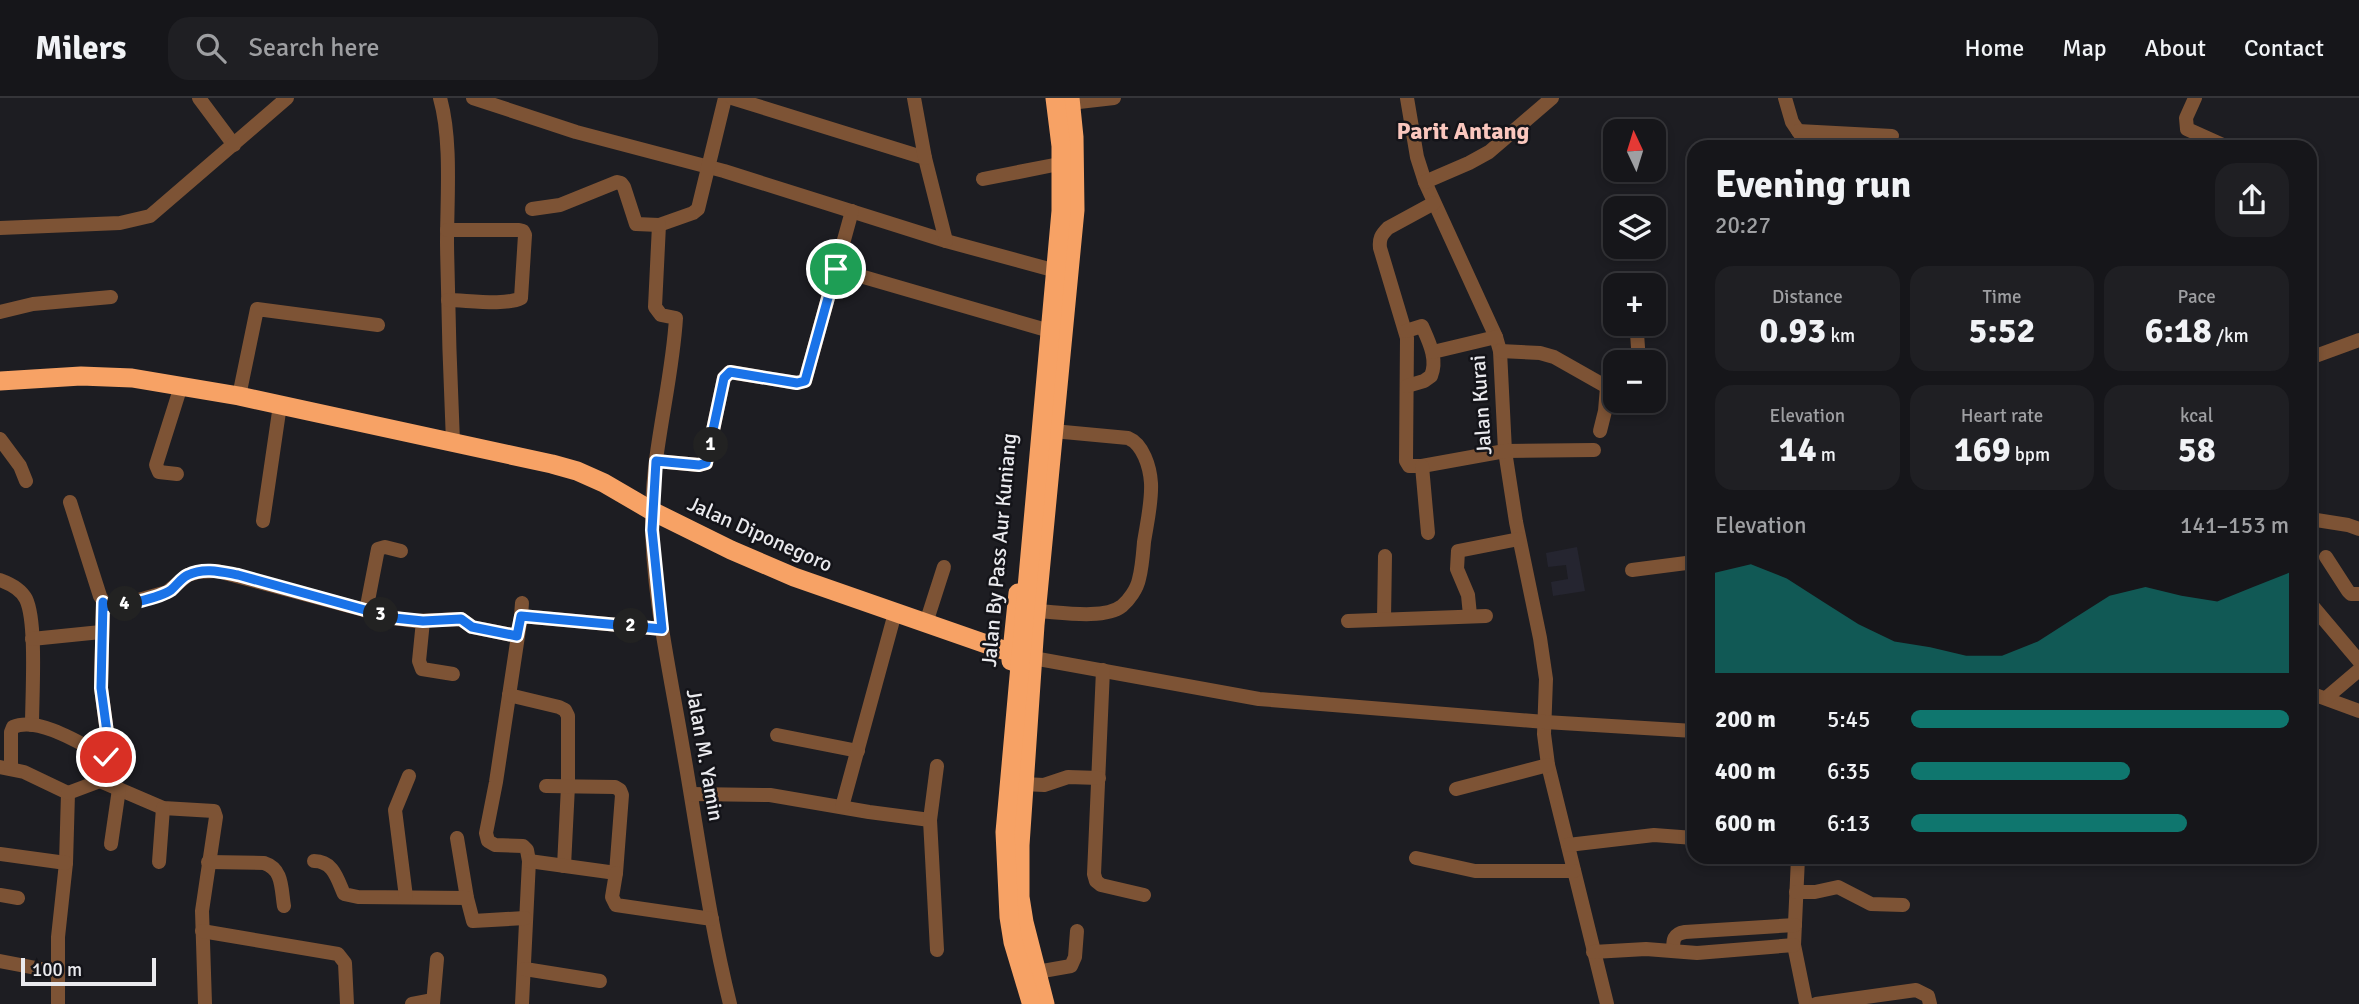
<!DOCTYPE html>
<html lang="en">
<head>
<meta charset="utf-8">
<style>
	:root { --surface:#16161a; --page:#1f1f23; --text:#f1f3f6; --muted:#9e9fa2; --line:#353539; --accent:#0f766e }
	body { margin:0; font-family:Signika,sans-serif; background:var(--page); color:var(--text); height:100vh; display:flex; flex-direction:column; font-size:26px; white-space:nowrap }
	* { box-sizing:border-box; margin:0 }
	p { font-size:23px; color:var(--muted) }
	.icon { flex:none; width:38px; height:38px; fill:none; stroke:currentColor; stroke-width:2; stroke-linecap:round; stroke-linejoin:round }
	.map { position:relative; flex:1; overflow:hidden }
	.sheet { position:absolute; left:1687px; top:42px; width:630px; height:724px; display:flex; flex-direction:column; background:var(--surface); border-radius:21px; box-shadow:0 4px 10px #0003,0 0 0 2px var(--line) }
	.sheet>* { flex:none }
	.needle { width:46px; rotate:356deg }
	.buttons { position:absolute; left:1603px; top:21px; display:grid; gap:14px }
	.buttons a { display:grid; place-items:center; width:63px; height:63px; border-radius:14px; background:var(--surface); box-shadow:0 4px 10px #0003,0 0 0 2px var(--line); font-size:35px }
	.scale { position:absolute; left:21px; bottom:18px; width:135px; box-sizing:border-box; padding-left:7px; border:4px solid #eaeaee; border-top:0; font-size:19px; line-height:24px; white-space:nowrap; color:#eaeaee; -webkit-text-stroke:5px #141419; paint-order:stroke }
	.pin { position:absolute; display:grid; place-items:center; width:60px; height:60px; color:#fff; margin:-30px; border:4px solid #fff; border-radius:50%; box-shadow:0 2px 7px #0007 }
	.km { position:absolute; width:35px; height:35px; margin:-18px; border-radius:50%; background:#222; color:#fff; font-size:19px; line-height:35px; text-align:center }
	.round { display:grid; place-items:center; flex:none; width:74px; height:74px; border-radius:21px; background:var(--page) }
	.head { display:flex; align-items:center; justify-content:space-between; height:119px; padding:0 28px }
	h1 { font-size:38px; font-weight:700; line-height:52px }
	.stats { display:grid; grid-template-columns:repeat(3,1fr); gap:10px; height:119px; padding:7px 28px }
	.stats div { display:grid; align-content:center; border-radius:18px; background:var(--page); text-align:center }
	.stats b { font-size:35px; font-weight:700 }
	.stats small { font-size:19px; font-weight:400 }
	.stats p { font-size:19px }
	.chart { height:196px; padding:14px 28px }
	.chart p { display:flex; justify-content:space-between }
	.chart svg { width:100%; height:126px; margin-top:7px; fill:var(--accent); opacity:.7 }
	ul { padding:0 28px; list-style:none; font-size:23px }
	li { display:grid; grid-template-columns:112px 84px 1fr; align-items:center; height:52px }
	li i { height:18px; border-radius:9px; background:var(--accent) }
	header { display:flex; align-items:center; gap:42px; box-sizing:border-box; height:98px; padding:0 35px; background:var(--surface); border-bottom:2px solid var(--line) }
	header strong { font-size:33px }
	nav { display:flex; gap:38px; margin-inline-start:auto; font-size:24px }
	.search { width:490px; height:63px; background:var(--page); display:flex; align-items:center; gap:18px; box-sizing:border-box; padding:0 24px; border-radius:21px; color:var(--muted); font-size:26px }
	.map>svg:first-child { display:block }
	.built { fill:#252530 }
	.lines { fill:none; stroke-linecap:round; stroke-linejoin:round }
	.minor { stroke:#7d5335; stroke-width:14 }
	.highway { stroke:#f7a265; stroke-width:19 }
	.highway-bridge { stroke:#f7a265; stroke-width:19 }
	.route-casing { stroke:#fff; stroke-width:14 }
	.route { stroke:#1a73e8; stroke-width:9 }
	.labels { text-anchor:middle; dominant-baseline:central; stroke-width:5; stroke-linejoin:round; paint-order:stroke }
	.street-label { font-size:21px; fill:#eaeaee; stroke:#141419 }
	.quarter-label { font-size:24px; font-weight:bold; fill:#fac7be; stroke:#141419 }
</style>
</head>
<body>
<header>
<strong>Milers</strong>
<div class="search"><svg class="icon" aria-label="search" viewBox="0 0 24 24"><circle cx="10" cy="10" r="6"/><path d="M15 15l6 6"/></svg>Search here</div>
<nav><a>Home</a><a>Map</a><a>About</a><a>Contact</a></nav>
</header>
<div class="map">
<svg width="2359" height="906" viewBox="0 0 2359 906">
	<rect width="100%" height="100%" fill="#1d1d22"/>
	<!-- built -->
	<polygon class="built" points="1577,449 1585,493 1553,498 1551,484 1568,481 1566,467 1548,469 1546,455"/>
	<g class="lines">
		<!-- minor -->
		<g class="minor">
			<polyline points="199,0 234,47"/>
			<path d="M440,0c12,42 7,101 7,145 1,66 3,133 6,199"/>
			<polyline points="473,0 576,34 724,73 946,143 1049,171"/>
			<path d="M725,0l-27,111 -5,4 -34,12 -4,82 6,8 15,3c-4,65 -23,129 -24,194 -1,79 18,159 31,237 15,85 26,171 47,255"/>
			<polyline points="732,0 925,60 946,143"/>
			<polyline points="914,0 925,60"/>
			<polyline points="1407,0 1417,59 1425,84 1496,239 1500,253 1505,353 1516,424 1540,540 1546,581 1544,636 1548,667 1607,906"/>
			<polyline points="1785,0 1792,24 1809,49"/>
			<polyline points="2195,0 2186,20 2187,31 2227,49"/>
			<polyline points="1070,5 1114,0"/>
			<polyline points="1798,33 1892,38"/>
			<polyline points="983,81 1054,67"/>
			<polyline points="1425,84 1469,65 1489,54 1552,0"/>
			<path d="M1434,105l-46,25c-7,7 -9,11 -8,20l27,90 -1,123 3,5h13l83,-15 89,-1"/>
			<polyline points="532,111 560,107 617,84 621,85 624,89 636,126 659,127"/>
			<polyline points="0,130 120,125 150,118 287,0"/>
			<path d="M447,132h72l4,1 2,4 -4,63c-15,8 -55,2 -73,2"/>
			<polyline points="836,171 1043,231"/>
			<polyline points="0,214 33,206 111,199"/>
			<polyline points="1633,226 1637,235 1639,264"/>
			<path d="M1406,233l16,-5c7,16 16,33 9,50l-7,5 -17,5"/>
			<polyline points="1500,253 1540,255 1554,259 1607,289"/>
			<polyline points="1433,254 1496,239"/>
			<polyline points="2310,260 2359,242"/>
			<polyline points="239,298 257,211 378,227"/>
			<polyline points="1600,333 1605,313 1607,289 1613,287"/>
			<polyline points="0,341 20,368 26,383"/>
			<polyline points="656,363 699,367 706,365 724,280 730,274 797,285 805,283 852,113"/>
			<polyline points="1422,368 1428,435"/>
			<polyline points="177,376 159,374 156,367 181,288"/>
			<polyline points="70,404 100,498 106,508 117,508 167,494 188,477 198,474 217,473 394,520 415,523 461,521 472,529 517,538"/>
			<polyline points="2310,421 2348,427 2359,431"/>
			<polyline points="263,423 280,307"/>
			<polyline points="2326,459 2348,493 2351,496 2359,496"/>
			<polyline points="1632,472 1694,464"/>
			<path d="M0,482c11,4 21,9 26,19 11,23 6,97 6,126"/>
			<polyline points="522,505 521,518 662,531"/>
			<polyline points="2310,505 2359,563"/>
			<polyline points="366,513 378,451 385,449 401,453"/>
			<path d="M1037,513c22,1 67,9 85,-5 7,-6 15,-17 17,-27 3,-11 4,-25 5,-37 3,-19 8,-40 7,-59 -1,-16 -8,-39 -23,-45l-75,-7"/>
			<polyline points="1470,517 1468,497 1457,471 1458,453 1519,441"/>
			<polyline points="521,518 496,684 486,735 488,743 495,747 523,748 527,752 529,763 522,906"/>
			<polyline points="1384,521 1385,458"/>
			<polyline points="423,523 419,563 422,571 453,576"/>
			<polyline points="1348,523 1486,518"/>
			<polyline points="926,525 944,469"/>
			<polyline points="32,541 101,534"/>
			<polyline points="1033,560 1259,601 1545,624 1694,633"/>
			<polyline points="1103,572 1094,776 1096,783 1101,787 1144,797"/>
			<polyline points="2310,595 2359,613"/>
			<polyline points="509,597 559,609 565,612 568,618 568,688 564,768"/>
			<polyline points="2326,600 2359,572"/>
			<polyline points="777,637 858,653"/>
			<polyline points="0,669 24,674 68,695 66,765 58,839 58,906"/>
			<path d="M11,671v-37l2,-5c26,-11 70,18 93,30"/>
			<polyline points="100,683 109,649 101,590 103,504"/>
			<polyline points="1023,686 1044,687 1068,679 1099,680"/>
			<polyline points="1456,691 1548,667"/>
			<polyline points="68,695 100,683 163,710 214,713 216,719 202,813 205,906"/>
			<polyline points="691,696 770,697 869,714 930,722"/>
			<polyline points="842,709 895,515"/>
			<polyline points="457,740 467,800 473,823 525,820"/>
			<polyline points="111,746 119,691"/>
			<polyline points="1568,747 1654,737 1694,740"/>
			<polyline points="0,756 66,765"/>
			<polyline points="1416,760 1475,773 1574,773"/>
			<polyline points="1798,760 1794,847 1806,906"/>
			<path d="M314,763c19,0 23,17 30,33l14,3 109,1"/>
			<polyline points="529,763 616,775 622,697 620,692 615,689 546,688"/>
			<polyline points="159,764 163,710"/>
			<path d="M208,764l56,1c19,6 17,25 20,43"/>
			<polyline points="616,775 612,799 616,807 712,821"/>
			<polyline points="1796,794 1815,794 1838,789 1871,806 1903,807"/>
			<polyline points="0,797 18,800"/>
			<polyline points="406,799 395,712 409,678"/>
			<polyline points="202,833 338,856 345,865 347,906"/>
			<polyline points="937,852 930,722 937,668"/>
			<path d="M1673,853c0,-11 0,-17 12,-19l110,-7"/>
			<polyline points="1593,854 1646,851 1697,855 1794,847"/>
			<polyline points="0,863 57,874"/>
			<polyline points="525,871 600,883"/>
			<polyline points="1037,874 1071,868 1075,859 1077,833"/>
			<polyline points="412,906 433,902"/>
			<polyline points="433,906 437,861"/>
			<polyline points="1816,906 1916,892 1928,898 1930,906"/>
		</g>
		<!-- highway -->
		<g class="highway">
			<polyline points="0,283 81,278 132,280 239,298 552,366 577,373 604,385 652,413 731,452 794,479 1012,555"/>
			<polyline points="1011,563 1018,495"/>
			<polyline points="1045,906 1024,824 1020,799 1020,747 1035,527 1075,112 1074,39 1070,0"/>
		</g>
		<!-- highway-bridge -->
		<polyline class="highway-bridge" points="1031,904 1013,844 1009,819 1005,734 1061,113 1061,48 1055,0"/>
	</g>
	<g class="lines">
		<defs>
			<path id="route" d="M106,659l3,-10 -8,-59 2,-86 3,4c12,2 55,-9 65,-16 6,-5 10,-12 17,-15 16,-8 34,-3 50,0l156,43 29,3 38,-2 11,8 45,9 4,-20 141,13 -10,-99 4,-69 43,4 7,-2 18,-85 6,-6 67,11 8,-2 31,-112"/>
		</defs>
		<!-- route casing -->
		<use href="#route" class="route-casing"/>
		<!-- route -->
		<use href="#route" class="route"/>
	</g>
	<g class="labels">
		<!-- street labels -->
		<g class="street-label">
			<text transform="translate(1481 307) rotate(-94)">Jalan Kurai</text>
			<text transform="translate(760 436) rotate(24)">Jalan Diponegoro</text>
			<text transform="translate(999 452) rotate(-85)">Jalan By Pass Aur Kuniang</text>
			<text transform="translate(705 657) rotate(80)">Jalan M. Yamin</text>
		</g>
		<!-- quarter labels -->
		<g class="quarter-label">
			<text x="1463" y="33">Parit Antang</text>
		</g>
	</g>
</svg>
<div class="buttons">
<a><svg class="needle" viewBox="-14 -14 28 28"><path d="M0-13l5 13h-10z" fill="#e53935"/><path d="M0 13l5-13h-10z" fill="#9e9fa2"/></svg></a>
<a><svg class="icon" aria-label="layers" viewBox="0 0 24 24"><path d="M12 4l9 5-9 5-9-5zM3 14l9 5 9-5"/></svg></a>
<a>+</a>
<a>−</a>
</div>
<div class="scale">100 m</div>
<div class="pin" style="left:836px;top:171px;background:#1e9e55"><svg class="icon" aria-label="arrive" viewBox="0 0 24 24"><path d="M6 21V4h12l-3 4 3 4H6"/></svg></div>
<div class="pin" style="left:106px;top:659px;background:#d93025"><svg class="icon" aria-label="check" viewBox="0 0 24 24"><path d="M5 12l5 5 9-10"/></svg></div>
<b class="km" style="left:711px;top:347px">1</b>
<b class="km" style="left:631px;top:528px">2</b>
<b class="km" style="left:381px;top:517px">3</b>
<b class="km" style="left:125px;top:506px">4</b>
<section class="sheet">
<div class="head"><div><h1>Evening run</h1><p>20:27</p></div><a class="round"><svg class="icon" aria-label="share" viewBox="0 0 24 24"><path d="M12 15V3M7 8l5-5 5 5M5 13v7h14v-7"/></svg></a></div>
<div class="stats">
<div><p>Distance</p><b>0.93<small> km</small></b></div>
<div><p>Time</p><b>5:52</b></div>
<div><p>Pace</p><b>6:18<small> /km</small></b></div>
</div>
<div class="stats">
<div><p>Elevation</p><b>14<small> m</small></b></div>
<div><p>Heart rate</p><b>169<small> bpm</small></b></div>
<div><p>kcal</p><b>58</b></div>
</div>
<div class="chart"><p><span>Elevation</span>141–153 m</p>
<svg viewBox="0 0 160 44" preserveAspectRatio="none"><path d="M0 44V9L10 6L20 11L30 19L40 27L50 33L60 35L70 38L80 38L90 33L100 25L110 17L120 14L130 17L140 19L150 14L160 9V44z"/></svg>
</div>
<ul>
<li><b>200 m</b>5:45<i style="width:100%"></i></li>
<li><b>400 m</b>6:35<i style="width:58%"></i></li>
<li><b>600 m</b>6:13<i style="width:73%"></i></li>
</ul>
</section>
</div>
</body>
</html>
